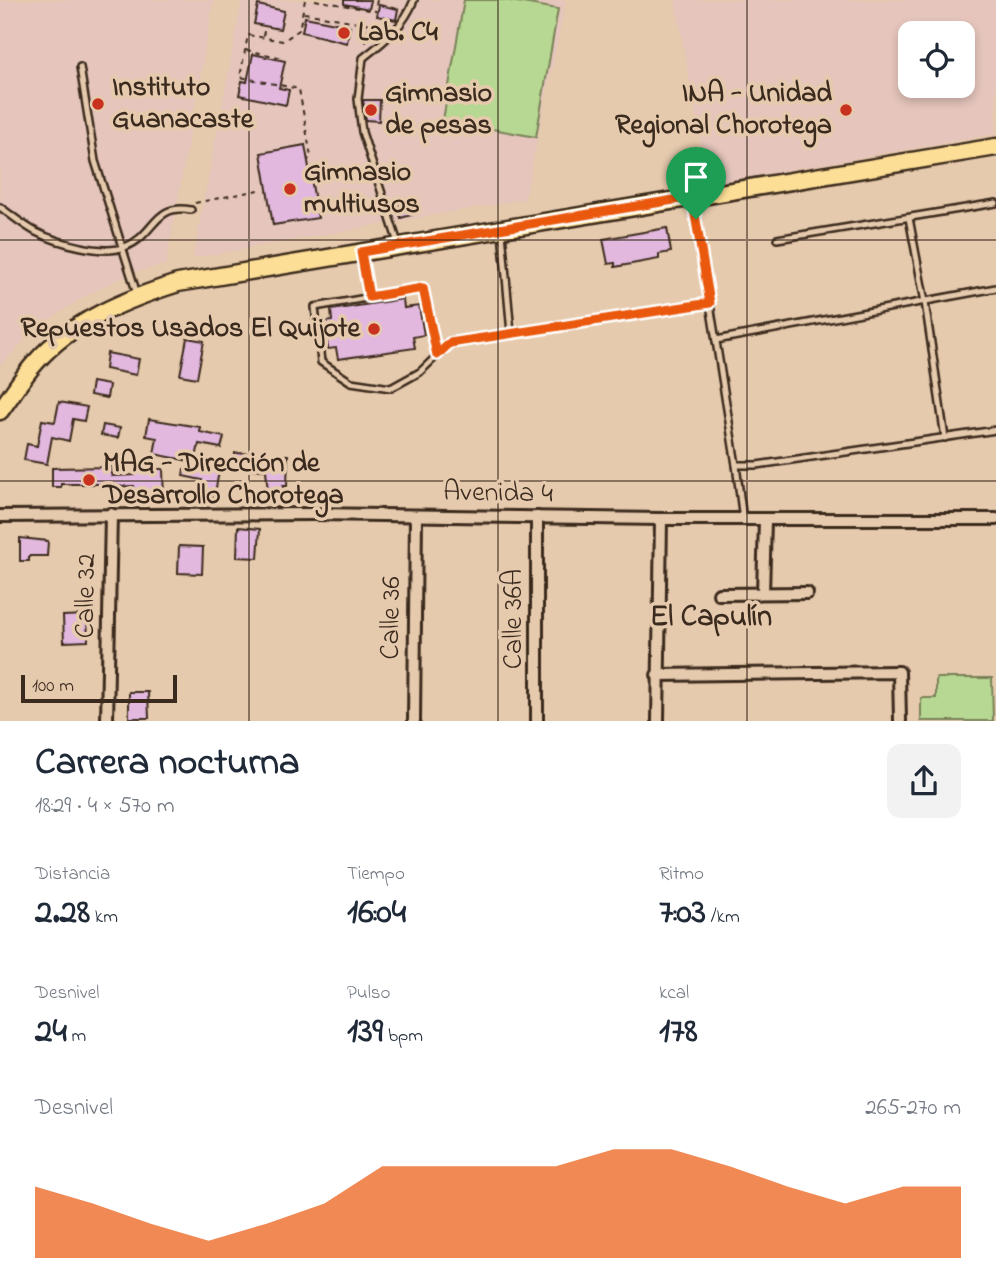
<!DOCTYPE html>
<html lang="es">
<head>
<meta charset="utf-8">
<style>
	:root { --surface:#fff; --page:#f2f2f3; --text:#1f2937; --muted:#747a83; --accent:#ea580c }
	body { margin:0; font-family:"Indie Flower",sans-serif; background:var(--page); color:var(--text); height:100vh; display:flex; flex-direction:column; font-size:26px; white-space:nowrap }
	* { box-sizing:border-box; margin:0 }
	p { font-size:23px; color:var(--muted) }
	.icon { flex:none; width:38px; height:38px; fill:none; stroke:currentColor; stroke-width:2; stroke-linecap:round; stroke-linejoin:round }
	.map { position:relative; height:721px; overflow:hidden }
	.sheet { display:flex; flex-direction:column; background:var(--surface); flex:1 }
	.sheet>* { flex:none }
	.fabs { position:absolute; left:898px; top:21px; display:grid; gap:14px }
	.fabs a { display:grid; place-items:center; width:77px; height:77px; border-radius:14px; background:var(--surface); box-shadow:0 4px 10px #0003; font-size:35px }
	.scale { position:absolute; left:21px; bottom:18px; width:156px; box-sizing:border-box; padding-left:7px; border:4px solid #3b2a1e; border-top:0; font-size:19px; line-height:24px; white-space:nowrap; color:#3b2a1e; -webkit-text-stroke:5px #e6caad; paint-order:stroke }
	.pin { position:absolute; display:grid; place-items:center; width:60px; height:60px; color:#fff; margin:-72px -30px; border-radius:50% 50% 50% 0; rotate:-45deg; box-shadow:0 0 7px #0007 }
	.pin .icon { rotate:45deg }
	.round { display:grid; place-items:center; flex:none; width:74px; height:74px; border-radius:14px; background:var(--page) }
	.summary { display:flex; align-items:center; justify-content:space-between; height:119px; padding:0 35px }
	h1 { font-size:38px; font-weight:700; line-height:52px }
	.figures { display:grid; grid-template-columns:repeat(3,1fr); gap:10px; height:119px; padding:7px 35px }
	.figures div { display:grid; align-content:center }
	.figures b { font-size:35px; font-weight:700 }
	.figures small { font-size:19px; font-weight:400 }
	.figures p { font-size:19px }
	.chart { height:196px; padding:14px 35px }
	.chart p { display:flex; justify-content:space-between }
	.chart svg { width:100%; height:126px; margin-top:7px; fill:var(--accent); opacity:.7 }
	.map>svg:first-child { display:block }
	.built { fill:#e5c5bc; fill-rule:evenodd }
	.green { fill:#b7d892; stroke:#798158; stroke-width:2 }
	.building { fill:#e2b8de; stroke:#3b2a1e; stroke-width:2 }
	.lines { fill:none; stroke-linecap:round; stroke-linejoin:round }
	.service-casing { stroke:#3b2a1e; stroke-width:10 }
	.minor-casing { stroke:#3b2a1e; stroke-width:16 }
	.primary-casing { stroke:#3b2a1e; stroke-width:21 }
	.path { stroke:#3b2a1e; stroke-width:2; stroke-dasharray:5 5; stroke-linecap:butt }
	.service { stroke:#e6caad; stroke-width:5 }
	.minor { stroke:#e6caad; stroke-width:10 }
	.primary { stroke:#fdde96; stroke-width:16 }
	.route-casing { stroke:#fff; stroke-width:14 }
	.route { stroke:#ea580c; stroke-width:9 }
	.grid { fill:none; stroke:#3b2a1e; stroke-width:2; stroke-opacity:0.55 }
	.poi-dot { fill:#c8321e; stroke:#e6caad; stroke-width:2.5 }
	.labels { text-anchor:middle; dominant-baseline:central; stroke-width:7; stroke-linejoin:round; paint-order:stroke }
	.poi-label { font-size:28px; font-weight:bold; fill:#3b2a1e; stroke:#e6caad; text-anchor:start }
	.street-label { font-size:28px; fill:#3b2a1e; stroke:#e6caad }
	.neighbourhood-label { font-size:30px; font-weight:bold; fill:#3b2a1e; stroke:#e6caad }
</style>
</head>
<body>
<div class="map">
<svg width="996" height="721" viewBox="0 0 996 721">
	<rect width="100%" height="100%" fill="#e6caad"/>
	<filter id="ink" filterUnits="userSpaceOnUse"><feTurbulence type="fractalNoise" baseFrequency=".0143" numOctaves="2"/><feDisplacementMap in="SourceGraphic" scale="14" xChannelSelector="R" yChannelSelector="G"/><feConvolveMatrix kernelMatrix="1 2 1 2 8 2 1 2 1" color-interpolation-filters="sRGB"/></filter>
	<g filter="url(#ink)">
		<!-- built -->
		<g class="built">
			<polygon points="0,0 214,0 166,264 132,273 87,295 34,330 0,366"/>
			<polygon points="242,0 566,0 525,199 193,258"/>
			<path d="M675,0h321v134l-288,50zM910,33h52v53h-52z"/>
		</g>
		<!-- green -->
		<g class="green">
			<polygon points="464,0 505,0 558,9 536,137 443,120"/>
			<polygon points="936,678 992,678 993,721 921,721 921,698 936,698"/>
		</g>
		<!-- building -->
		<g class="building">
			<polygon points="344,0 371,0 369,9 344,4"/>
			<polygon points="258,5 284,11 280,29 254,24"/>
			<polygon points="379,5 398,9 396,20 377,16"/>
			<polygon points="305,17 350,26 347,43 302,32"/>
			<polygon points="253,54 285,61 279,88 289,90 286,105 239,95 242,81 247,82"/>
			<polygon points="363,100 380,100 379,121 366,120"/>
			<polygon points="305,145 318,218 273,225 261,153"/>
			<polygon points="410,202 414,214 401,218 397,206"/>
			<polygon points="667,228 671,252 659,254 659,259 615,267 615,263 608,264 603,239"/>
			<polygon points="403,299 404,308 419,306 424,335 413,337 415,348 338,359 336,348 328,349 324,322 332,321 331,310"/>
			<polygon points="187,338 204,341 197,378 180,375"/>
			<polygon points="107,353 139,359 136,375 105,369"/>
			<polygon points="92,382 109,385 107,398 90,395"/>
			<polygon points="59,402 87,407 84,421 73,419 69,441 52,437 47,464 24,460 27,444 37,446 42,420 55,422"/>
			<polygon points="149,419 200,427 200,432 224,437 221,448 199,444 195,462 154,454 157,438 146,436"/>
			<polygon points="103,425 120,428 118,438 101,435"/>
			<polygon points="235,453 256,454 256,455 288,455 287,486 283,486 284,493 268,493 266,470 235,468"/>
			<polygon points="202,462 220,466 214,498 200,495 202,480 183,476 184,469 202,469"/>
			<polygon points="112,467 112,476 135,475 135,469 163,469 164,501 134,501 134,486 106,487 106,484 61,484 61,487 52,487 52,468"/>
			<polygon points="238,527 260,529 258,558 237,557"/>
			<polygon points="20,538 48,541 47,556 29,556 29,561 20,561"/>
			<polygon points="179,546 203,547 202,574 178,573"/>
			<polygon points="87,615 88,641 64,642 63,616"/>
			<polygon points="129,692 148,692 149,718 129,718"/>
		</g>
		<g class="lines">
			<defs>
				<g id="service">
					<polyline points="80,67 95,161 137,294"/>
					<polyline points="693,199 736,465 757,465 996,430"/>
					<path d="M0,207c11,8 23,18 36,25 20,10 67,24 89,15 31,-12 28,-44 66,-37"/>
					<polyline points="909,218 925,302 945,438"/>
					<polyline points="502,232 511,333"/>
					<polyline points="777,239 996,203"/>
					<path d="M398,243l-36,-111 -4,-33 5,-41c22,-17 41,-32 51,-58"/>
					<polyline points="361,255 369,297"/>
					<polyline points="716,340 996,288"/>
					<polyline points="437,355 423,288 315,307 321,362 351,382 391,388 420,372 450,343 710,303"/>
					<polyline points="736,465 743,520"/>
				</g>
				<g id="minor">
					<polyline points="0,516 314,514 661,519 996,519"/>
					<polyline points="537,517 537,721"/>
					<polyline points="763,593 765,520"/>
					<polyline points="719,594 807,593"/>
					<polyline points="657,675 899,672 900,721"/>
					<polyline points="107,721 111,514"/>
					<polyline points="414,721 416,516"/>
					<polyline points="658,721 661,519"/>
				</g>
				<path id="primary" d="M0,411c12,-16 22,-34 36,-49 36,-41 91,-63 142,-79l818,-136"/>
			</defs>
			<!-- service casing -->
			<use href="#service" class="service-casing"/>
			<!-- minor casing -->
			<use href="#minor" class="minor-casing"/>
			<!-- primary casing -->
			<use href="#primary" class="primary-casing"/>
			<!-- path -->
			<g class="path">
				<polyline points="305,0 299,30 283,41 248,35 240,77 299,89 311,157 308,160"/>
				<polyline points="315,0 375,11"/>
				<polyline points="377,0 375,11 378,12"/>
				<polyline points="304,13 369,24 365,46"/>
				<polyline points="263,36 265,26"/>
				<polyline points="246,50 283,58"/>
				<polyline points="195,203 259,190"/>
			</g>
			<!-- service -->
			<use href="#service" class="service"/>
			<!-- minor -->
			<use href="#minor" class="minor"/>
			<!-- primary -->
			<use href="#primary" class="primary"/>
		</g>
	</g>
	<g class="lines" filter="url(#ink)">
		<defs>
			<polygon id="route" points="692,197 710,303 450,343 437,355 423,288 369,297 361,252"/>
		</defs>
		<!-- route casing -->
		<use href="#route" class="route-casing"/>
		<!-- route -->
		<use href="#route" class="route"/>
	</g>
	<!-- grid -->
	<path class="grid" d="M249,0v721M498,0v721M747,0v721M0,240h996M0,481h996"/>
	<!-- markers -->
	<g class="poi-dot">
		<circle cx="344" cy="33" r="7"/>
		<circle cx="98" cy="104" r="7"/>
		<circle cx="371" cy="110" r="7"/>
		<circle cx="846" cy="110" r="7"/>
		<circle cx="290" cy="189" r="7"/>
		<circle cx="374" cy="329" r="7"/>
		<circle cx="89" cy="480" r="7"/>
	</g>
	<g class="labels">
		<!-- poi labels -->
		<g class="poi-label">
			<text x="358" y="33">Lab. C4</text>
			<text x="112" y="88">Instituto<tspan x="112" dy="32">Guanacaste</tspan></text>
			<text x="385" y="94">Gimnasio<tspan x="385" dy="32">de pesas</tspan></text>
			<text x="832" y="94" text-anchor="end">INA - Unidad<tspan x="832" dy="32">Regional Chorotega</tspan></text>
			<text x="304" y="173">Gimnasio<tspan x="304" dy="32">multiusos</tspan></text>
			<text x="360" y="329" text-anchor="end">Repuestos Usados El Quijote</text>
			<text x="103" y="464">MAG - Dirección de<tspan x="103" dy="32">Desarrollo Chorotega</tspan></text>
		</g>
		<!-- street labels -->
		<g class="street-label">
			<text transform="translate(498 494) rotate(1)">Avenida 4</text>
			<text transform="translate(87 596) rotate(-89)">Calle 32</text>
			<text transform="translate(392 618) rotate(-89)">Calle 36</text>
			<text transform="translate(514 619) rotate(-90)">Calle 36A</text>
		</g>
		<!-- neighbourhood labels -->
		<g class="neighbourhood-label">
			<text x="711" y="618">El Capulín</text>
		</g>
	</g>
</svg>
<div class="fabs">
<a><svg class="icon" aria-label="locate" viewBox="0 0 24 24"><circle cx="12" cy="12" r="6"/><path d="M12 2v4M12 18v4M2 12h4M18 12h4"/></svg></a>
</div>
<div class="scale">100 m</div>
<div class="pin" style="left:696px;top:219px;background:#1e9e55"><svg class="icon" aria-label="arrive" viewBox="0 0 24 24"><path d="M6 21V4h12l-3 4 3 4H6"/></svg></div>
</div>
<section class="sheet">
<div class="summary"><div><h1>Carrera nocturna</h1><p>18:29 · 4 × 570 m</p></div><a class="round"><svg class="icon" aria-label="share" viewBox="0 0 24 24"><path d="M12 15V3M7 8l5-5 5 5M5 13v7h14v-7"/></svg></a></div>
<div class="figures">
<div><p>Distancia</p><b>2.28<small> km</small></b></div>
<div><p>Tiempo</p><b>16:04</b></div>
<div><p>Ritmo</p><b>7:03<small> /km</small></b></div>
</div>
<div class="figures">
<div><p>Desnivel</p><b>24<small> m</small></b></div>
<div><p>Pulso</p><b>139<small> bpm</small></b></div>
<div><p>kcal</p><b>178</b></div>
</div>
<div class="chart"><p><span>Desnivel</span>265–270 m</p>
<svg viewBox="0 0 160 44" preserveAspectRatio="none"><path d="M0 44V19L10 25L20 32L30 38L40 32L50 25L60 12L70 12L80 12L90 12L100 6L110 6L120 12L130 19L140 25L150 19L160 19V44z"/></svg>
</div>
</section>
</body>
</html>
